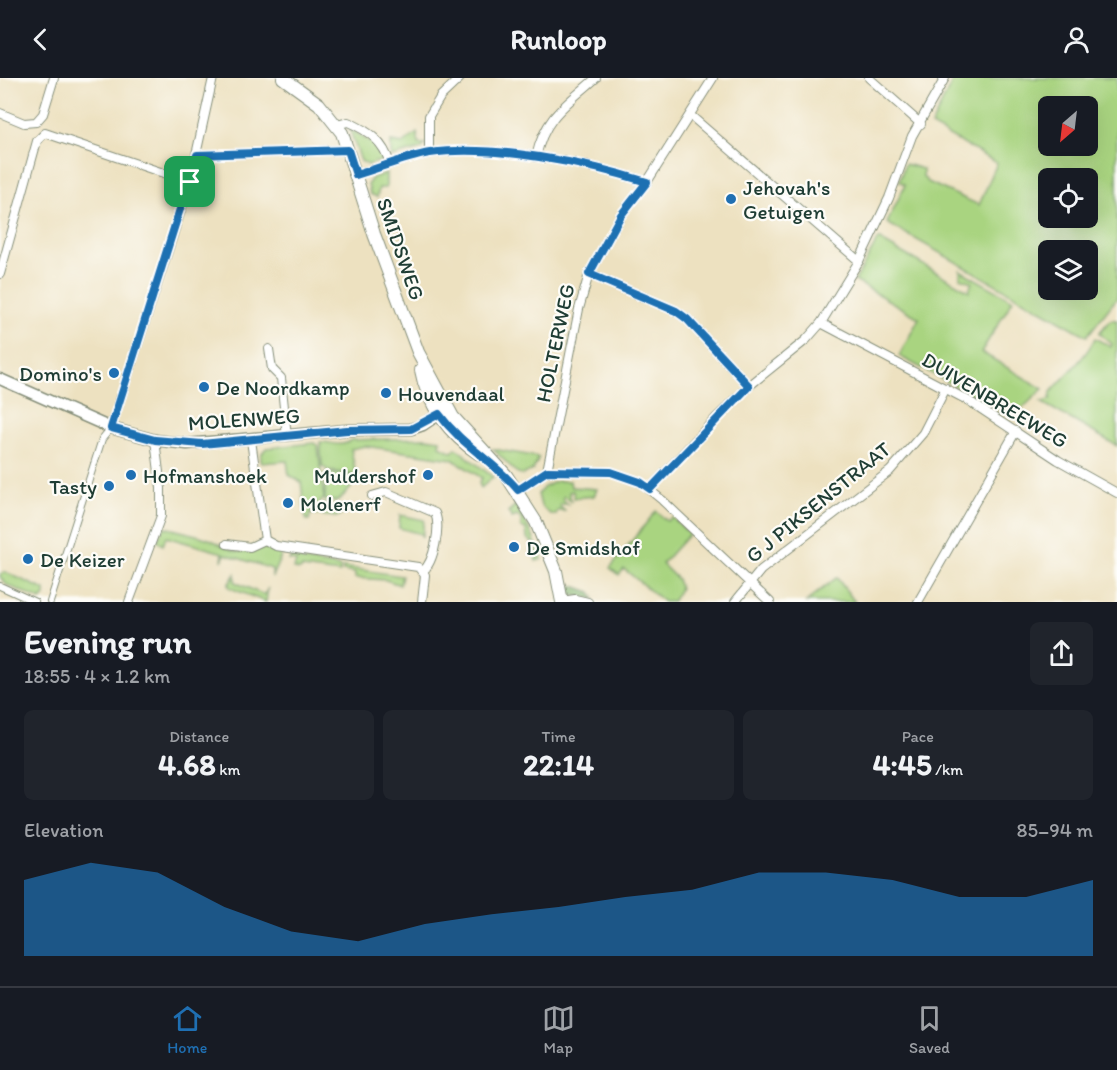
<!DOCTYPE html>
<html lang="en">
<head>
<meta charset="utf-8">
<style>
	:root { --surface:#171b24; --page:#20242c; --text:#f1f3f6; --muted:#9ea1a6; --line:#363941; --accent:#1f6fb2 }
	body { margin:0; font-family:Itim,sans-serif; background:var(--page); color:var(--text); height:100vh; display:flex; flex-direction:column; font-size:22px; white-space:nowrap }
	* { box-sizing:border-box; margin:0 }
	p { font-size:20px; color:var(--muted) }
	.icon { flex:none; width:33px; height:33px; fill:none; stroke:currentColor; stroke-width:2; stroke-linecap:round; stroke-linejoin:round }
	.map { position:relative; height:524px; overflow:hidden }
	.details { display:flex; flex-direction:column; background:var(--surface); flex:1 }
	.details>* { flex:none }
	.needle { width:39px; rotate:208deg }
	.tools { position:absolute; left:1038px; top:18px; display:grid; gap:12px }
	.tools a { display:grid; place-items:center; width:60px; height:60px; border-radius:9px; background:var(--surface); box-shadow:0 6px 24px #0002; font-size:30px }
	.pin { position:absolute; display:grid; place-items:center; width:51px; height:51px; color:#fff; margin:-26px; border-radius:12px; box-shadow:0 3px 9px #0006 }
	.round { display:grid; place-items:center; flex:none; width:63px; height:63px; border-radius:9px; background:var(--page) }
	.head { display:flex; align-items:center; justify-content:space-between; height:102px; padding:0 24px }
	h1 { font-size:33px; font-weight:800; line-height:45px }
	.figures { display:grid; grid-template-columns:repeat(3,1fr); gap:9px; height:102px; padding:6px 24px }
	.figures div { display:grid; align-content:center; border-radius:9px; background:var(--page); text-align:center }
	.figures b { font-size:30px; font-weight:800 }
	.figures small { font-size:16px; font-weight:400 }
	.figures p { font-size:16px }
	.chart { height:168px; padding:12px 24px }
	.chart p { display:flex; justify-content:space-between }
	.chart svg { width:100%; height:108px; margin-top:6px; fill:var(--accent); opacity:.7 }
	header { display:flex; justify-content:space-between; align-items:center; height:78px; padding:0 24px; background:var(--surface); font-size:27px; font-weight:800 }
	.tab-bar { display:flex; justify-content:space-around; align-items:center; height:84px; border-top:2px solid var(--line); background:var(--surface); font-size:16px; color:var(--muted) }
	.tab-bar a { display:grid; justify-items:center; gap:3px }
	.tab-bar .selected { color:var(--accent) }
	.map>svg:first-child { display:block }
	.green { fill:#a9d480; stroke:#64885a; stroke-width:1.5; fill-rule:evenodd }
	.forest { fill:#86b66e; stroke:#527a51; stroke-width:1.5 }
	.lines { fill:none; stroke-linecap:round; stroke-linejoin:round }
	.pedestrian-casing { stroke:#868f7a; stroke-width:8 }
	.minor-casing { stroke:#868f7a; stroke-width:10 }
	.tertiary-casing { stroke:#868f7a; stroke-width:13 }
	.secondary-casing { stroke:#868f7a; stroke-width:14 }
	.pedestrian { stroke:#fff; stroke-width:6 }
	.minor { stroke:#fff; stroke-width:8 }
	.tertiary { stroke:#fff; stroke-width:10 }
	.secondary { stroke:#fff; stroke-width:12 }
	.route-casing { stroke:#fff; stroke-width:12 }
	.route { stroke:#1f6fb2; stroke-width:8 }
	.poi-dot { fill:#1f6fb2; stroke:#fdfcf7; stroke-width:2 }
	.labels { text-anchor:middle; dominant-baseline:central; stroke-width:4.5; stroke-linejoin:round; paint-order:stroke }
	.poi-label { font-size:21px; fill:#1f3d34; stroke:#fdfcf7; text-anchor:start }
	.street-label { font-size:21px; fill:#1f3d34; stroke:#fdfcf7 }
</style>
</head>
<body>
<header><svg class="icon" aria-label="back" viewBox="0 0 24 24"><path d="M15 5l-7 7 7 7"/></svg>Runloop<svg class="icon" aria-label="person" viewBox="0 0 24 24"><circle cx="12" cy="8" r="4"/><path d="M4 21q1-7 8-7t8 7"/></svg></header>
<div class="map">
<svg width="1117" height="524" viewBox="0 0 1117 524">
	<rect width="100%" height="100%" fill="#fdfcf7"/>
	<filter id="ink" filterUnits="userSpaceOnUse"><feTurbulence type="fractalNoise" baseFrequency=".0167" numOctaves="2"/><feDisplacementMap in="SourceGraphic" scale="12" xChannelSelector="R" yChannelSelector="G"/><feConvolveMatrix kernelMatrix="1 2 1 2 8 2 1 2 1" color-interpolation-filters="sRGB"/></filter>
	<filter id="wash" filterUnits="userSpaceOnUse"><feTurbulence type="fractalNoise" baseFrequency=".008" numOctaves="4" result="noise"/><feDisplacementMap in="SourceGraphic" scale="24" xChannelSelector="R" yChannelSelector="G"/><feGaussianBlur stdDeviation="1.35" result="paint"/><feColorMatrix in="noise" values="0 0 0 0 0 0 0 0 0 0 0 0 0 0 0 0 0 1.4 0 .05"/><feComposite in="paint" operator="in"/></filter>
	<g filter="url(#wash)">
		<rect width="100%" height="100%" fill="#ede1c0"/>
		<!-- green -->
		<g class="green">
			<path d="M954,0h163v220l-30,38 -200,-113 18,-38 -6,-4 6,-17 18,5v8l5,5 51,23 18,-42 -66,-37zM1048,28h40v40h-40zM1048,100h40v40h-40zM1048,172h40v40h-40z"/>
			<polygon points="349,50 373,66 386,81 368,87 361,83"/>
			<polygon points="417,55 419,66 425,66 421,71 391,79 391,64 403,66"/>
			<polygon points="386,95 386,110 379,110 377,119 370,116 368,106 372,100"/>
			<polygon points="878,161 969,213 972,204 960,200 960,192 1013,222 981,274 1043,311 1014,338 1007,336 899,278 919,240 855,203"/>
			<path d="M1110,242h7v126l-76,-44 9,-2 1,-8c15,-17 35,-35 44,-54l16,9 1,-3 -13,-11z"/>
			<path d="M426,360l14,2v6l12,6 4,-4 37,29 -12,11 -2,-5 3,-5 -30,-19 -87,-13 -14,3 5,26 -27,-4 -7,-5 -2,-24c11,-1 20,7 32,-2z"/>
			<polygon points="314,365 318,368 324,421 312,430 309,442 306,442 301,404 289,397 287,383 261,385 261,377 266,370"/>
			<polygon points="493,371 539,379 533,392 522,397 516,394"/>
			<polygon points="325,395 352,398 351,410 338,423 325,423"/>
			<polygon points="557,403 570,403 571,409 597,411 594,418 574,420 573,413 569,414 571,423 564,418 562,421 568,426 561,426 560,429 565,433 557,433 556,437 551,437 541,428 538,416 544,409"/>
			<polygon points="322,426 344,429 345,435 336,439 312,436"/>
			<polygon points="516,427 531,454 542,481 536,483 534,466 527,460 526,451 521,449 521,441 517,438 512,440 508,434"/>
			<polygon points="656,433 667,443 672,439 689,456 662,486 677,501 680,511 672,524 664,524 624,491 619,497 610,490"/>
			<polygon points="400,437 424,442 422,460 421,456 399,450"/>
			<path d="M164,449c15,4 31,7 45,12 11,4 19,12 31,13 13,1 34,-13 41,4l-9,21v-8l-47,-15 -3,7 1,-8 -57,-16 -3,8 -6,-4z"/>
			<polygon points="301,475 300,482 340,489 340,495 302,490 300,492 294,491 296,483 289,482 294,475"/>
			<polygon points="343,489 402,498 400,507 386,502 355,500 355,495 343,493"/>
			<polygon points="5,494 45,512 45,518 41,522 7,507 0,499 0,496"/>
			<polygon points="235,496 235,504 264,517 268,510 266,524 230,510 228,507"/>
			<polygon points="837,500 855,524 806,524 836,500"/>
		</g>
		<!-- forest -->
		<polygon class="forest" points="571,507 591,514 594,521 570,517"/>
	</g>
	<g filter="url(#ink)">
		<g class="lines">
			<defs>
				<g id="pedestrian">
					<polyline points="0,508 35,524"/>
					<polyline points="50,524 102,361 111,350"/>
				</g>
				<g id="minor">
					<polyline points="869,0 921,46"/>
					<polyline points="0,35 24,45 36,44 43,36 54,0"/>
					<polyline points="690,37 859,183"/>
					<path d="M337,47l11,-3c21,9 36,20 42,42"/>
					<polyline points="429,75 429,38 441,18 460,0"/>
					<polyline points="197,77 348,72"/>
					<path d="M536,79c9,-41 30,-52 60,-79"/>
					<path d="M356,97c24,-7 49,-18 74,-22 63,-9 157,10 217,29"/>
					<polyline points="0,196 37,63 45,55 190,104"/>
					<polyline points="589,196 676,233 687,241 749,308"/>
					<polyline points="821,245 969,323 1058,382 1117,415"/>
					<polyline points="269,271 272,291 281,300 287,359"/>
					<polyline points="111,350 190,104 213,0"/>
					<polyline points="251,362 265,462 276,468 418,489 425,497 422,524"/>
					<polyline points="547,393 579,231 589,196 621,137 647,104 713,0"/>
					<polyline points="650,411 717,339 749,308 806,262 821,245 859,183 889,120 912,58 945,0"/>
					<polyline points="518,412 547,393 611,394 640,404 662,422 770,524"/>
					<path d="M372,418l14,-4 49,21c6,14 -1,49 -12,58"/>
					<polyline points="227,466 250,469 265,462"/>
					<polyline points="562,523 575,521 588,524"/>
					<polyline points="129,524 161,438 161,410 155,362"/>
					<polyline points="735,524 761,492 890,393 923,355 946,310"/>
					<polyline points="918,524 1016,353"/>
				</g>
				<polyline id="tertiary" points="0,301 111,350 155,362 187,366 347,352 411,351 423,347 445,332"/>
				<g id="secondary">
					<polyline points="283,0 319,26 342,55 374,156 418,274 453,339 506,397 536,444 556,493 562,524"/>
					<path d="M421,292c6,34 29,65 58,84"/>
				</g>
			</defs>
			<!-- pedestrian casing -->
			<use href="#pedestrian" class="pedestrian-casing"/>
			<!-- minor casing -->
			<use href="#minor" class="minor-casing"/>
			<!-- tertiary casing -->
			<use href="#tertiary" class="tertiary-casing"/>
			<!-- secondary casing -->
			<use href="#secondary" class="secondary-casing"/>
			<!-- pedestrian -->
			<use href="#pedestrian" class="pedestrian"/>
			<!-- minor -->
			<use href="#minor" class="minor"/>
			<!-- tertiary -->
			<use href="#tertiary" class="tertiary"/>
			<!-- secondary -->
			<use href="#secondary" class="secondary"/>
		</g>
	</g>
	<g class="lines" filter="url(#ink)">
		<defs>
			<path id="route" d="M348,72l8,25c24,-7 49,-18 74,-22 62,-9 157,10 217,29l-26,33 -32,59 87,37 11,8 62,67 -99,103 -10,-7 -29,-10 -64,-1 -29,19c-25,-30 -55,-43 -79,-76l-28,15 -64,1 -145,14 -47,-4 -44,-12 86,-273z"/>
		</defs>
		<!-- route casing -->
		<use href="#route" class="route-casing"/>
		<!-- route -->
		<use href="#route" class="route"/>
	</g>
	<!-- markers -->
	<g class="poi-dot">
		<circle cx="731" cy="121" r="6"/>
		<circle cx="114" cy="295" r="6"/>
		<circle cx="204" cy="309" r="6"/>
		<circle cx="386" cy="315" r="6"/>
		<circle cx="131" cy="397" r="6"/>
		<circle cx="428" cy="397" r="6"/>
		<circle cx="109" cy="408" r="6"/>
		<circle cx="288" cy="425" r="6"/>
		<circle cx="514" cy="469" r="6"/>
		<circle cx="28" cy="481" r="6"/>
	</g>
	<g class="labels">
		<!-- poi labels -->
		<g class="poi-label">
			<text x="743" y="109">Jehovah's<tspan x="743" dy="24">Getuigen</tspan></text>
			<text x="102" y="295" text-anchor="end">Domino's</text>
			<text x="216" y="309">De Noordkamp</text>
			<text x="398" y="315">Houvendaal</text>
			<text x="143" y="397">Hofmanshoek</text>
			<text x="416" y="397" text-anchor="end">Muldershof</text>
			<text x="97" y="408" text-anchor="end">Tasty</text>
			<text x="300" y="425">Molenerf</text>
			<text x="526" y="469">De Smidshof</text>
			<text x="40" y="481">De Keizer</text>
		</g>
		<!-- street labels -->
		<g class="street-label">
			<text transform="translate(401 171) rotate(71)">SMIDSWEG</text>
			<text transform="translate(555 265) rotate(-78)">HOLTERWEG</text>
			<text transform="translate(995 322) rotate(31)">DUIVENBREEWEG</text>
			<text transform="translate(244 341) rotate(-4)">MOLENWEG</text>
			<text transform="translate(818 424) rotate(-39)">G J PIKSENSTRAAT</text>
		</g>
	</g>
</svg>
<div class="tools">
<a><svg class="needle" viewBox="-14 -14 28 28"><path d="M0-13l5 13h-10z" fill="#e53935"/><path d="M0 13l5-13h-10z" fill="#9ea1a6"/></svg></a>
<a><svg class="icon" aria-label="locate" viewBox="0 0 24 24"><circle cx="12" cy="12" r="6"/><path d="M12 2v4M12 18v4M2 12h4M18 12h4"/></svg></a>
<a><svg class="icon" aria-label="layers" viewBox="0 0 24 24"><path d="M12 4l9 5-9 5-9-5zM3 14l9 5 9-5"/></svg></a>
</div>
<div class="pin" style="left:190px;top:104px;background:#1e9e55"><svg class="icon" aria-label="arrive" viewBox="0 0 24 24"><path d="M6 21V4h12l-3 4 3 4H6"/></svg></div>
</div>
<section class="details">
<div class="head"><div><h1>Evening run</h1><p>18:55 · 4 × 1.2 km</p></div><a class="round"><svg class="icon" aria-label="share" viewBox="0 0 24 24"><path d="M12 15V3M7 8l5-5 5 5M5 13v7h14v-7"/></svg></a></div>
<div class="figures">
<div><p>Distance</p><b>4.68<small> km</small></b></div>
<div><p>Time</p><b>22:14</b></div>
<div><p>Pace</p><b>4:45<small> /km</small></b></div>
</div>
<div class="chart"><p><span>Elevation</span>85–94 m</p>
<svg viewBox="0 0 160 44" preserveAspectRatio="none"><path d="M0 44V13L10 6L20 10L30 24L40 34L50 38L60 31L70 27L80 24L90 20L100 17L110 10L120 10L130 13L140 20L150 20L160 13V44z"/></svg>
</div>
</section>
<nav class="tab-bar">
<a class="selected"><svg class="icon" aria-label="home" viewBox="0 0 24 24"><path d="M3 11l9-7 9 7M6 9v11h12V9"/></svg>Home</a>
<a><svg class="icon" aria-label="map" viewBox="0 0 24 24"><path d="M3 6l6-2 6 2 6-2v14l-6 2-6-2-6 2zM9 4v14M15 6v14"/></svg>Map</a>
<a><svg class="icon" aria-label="saved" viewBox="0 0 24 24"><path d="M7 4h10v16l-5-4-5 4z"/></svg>Saved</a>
</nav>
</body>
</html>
